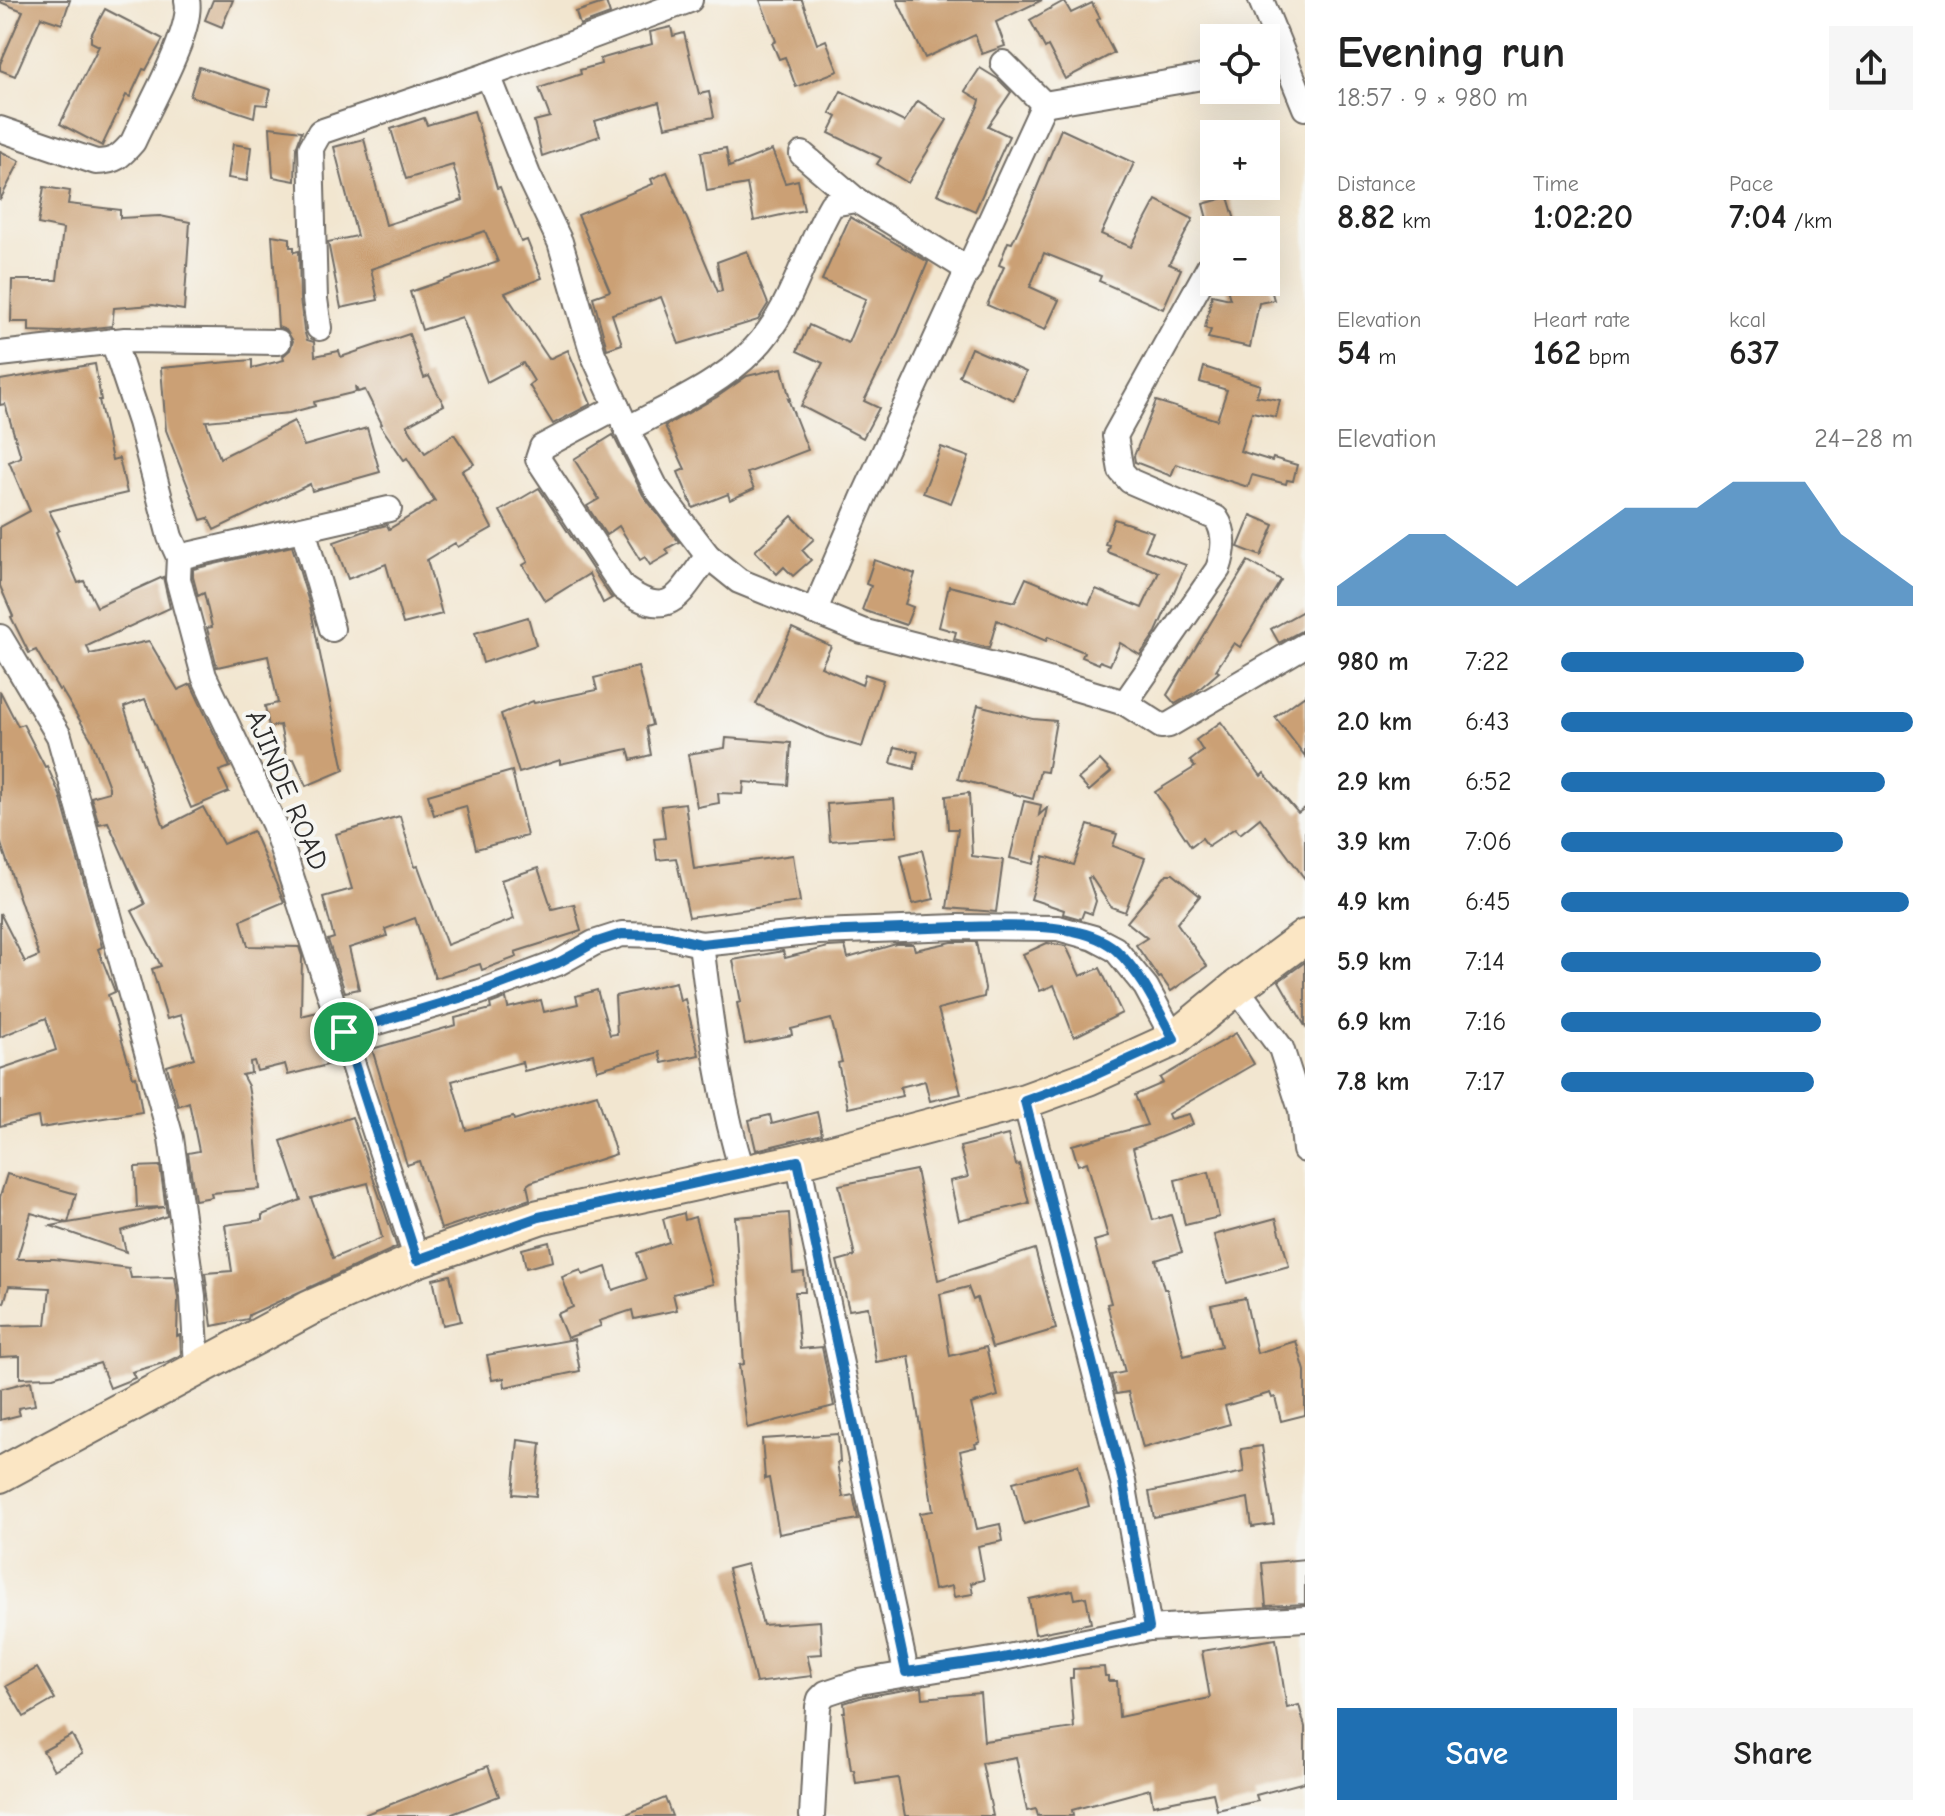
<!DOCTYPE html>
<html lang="en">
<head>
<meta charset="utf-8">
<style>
	:root { --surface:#fff; --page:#f6f6f6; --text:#222; --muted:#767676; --accent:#1f6fb2 }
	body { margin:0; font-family:"Comic Neue",sans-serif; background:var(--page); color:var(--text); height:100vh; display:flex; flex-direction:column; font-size:30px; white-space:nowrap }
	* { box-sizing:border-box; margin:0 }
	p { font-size:26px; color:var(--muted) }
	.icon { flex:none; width:44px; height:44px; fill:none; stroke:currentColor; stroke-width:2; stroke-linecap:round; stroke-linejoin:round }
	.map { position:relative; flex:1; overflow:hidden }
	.details { display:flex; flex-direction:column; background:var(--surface); width:640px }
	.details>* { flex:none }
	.controls { position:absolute; left:1200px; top:24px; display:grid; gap:16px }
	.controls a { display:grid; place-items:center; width:80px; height:80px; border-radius:0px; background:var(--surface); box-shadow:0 8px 32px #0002; font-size:40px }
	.pin { position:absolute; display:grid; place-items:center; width:68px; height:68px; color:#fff; margin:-34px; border:4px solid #fff; border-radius:50%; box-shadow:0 2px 8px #0007 }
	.round { display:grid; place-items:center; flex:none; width:84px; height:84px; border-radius:0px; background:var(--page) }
	.head { display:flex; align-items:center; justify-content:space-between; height:136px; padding:0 32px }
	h1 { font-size:44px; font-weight:700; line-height:60px }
	.metrics { display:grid; grid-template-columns:repeat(3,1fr); gap:12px; height:136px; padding:8px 32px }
	.metrics div { display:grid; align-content:center }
	.metrics b { font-size:34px; font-weight:700 }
	.metrics small { font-size:22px; font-weight:400 }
	.metrics p { font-size:22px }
	.chart { height:224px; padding:16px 32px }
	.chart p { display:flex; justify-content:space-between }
	.chart svg { width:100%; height:144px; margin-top:8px; fill:var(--accent); opacity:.7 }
	.cta { display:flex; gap:16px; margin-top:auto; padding:16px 32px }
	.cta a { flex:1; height:92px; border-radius:0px; background:var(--accent); color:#fff; font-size:32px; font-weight:700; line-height:92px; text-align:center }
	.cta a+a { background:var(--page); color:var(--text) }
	ul { padding:0 32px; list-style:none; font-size:26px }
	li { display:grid; grid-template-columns:128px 96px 1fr; align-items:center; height:60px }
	li i { height:20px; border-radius:10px; background:var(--accent) }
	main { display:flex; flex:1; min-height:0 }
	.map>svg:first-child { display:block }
	.building { fill:#cba074; fill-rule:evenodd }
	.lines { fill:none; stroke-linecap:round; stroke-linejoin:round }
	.street-casing { stroke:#716c65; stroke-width:28 }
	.secondary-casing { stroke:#716c65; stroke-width:38 }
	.street { stroke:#fff; stroke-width:24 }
	.secondary { stroke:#fbe6c4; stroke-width:34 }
	.route-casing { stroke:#fff; stroke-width:16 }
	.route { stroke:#1f6fb2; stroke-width:10 }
	.labels { text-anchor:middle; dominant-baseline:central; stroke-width:8; stroke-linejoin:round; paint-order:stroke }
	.street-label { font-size:28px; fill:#2b2b2b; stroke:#f6f6f2 }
</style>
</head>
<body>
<main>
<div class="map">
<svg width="1305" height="1816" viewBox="0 0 1305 1816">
	<rect width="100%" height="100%" fill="#f6f6f2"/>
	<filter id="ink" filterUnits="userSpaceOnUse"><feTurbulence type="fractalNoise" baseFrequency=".0125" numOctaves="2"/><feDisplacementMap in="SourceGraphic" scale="16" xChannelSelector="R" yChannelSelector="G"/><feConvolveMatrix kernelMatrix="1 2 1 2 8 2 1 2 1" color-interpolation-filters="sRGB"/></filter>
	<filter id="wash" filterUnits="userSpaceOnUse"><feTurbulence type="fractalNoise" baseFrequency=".006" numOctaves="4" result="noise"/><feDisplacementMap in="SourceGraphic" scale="32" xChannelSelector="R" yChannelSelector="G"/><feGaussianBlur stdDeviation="1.8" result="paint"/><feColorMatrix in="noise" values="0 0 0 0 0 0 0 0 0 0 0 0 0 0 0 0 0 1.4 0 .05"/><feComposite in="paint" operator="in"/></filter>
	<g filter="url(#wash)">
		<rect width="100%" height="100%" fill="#f2e6d0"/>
		<g id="blocks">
			<!-- building -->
			<g class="building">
				<polygon points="1,0 70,0 62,24 41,17 15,76 0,70 0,64 23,11 0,2"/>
				<polygon points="213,0 233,0 222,27 205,20"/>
				<polygon points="760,0 802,0 817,44 826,40 838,71 796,87 785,57 779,59 772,43 776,41"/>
				<polygon points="897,0 1042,0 996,22 1005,46 982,54 975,35 925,58"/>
				<polygon points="1064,1 1071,13 1092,3 1100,18 1097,20 1114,53 1065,79 1048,46 1045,48 1030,20"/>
				<polygon points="606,2 610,14 580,25 576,12"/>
				<polygon points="105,9 163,39 146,70 143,69 130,97 126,95 102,146 60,124 99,46 91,42 91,35"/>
				<polygon points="671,27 673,36 684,33 699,94 709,92 714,117 665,127 659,102 595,121 600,136 542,156 534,121 550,117 539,88 581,74 580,70 601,64 600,59 652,44 650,32"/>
				<polygon points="199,67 271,90 267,105 256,104 254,117 190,96"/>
				<polygon points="980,68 998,79 1011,92 988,126 1009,136 975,211 937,194 979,104 980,100 965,91"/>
				<polygon points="841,91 904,122 918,101 947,120 908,183 877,164 881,158 829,133 837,117 830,113"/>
				<polygon points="474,111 497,188 500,187 521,242 527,240 542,278 505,293 549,359 568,350 591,404 553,424 529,385 534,381 523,363 487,382 462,317 422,330 410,292 498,262 485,231 371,269 378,300 341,308 328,242 357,236 334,147 364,139 386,225 463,200 453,165 406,179 391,129 424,118 427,125"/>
				<polygon points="270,127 302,131 296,148 295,181 273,177"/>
				<polygon points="1061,129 1134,163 1101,234 1131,247 1156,200 1193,219 1169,264 1181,269 1163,309 1099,281 1101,276 1044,253 1030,287 1059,300 1045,330 987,305 1004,267 999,265 1008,242 1012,243 1028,209"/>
				<polygon points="233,144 251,147 247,181 228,178"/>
				<polygon points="726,148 729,167 772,150 785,183 798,180 804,210 754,221 747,184 707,191 701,152"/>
				<polygon points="0,151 20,161 0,200"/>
				<polygon points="667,172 718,292 722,291 717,262 747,251 768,304 758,320 679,344 661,297 612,314 622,344 607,349 593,297 610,291 578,215 653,184 651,179"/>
				<polygon points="44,187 70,191 68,204 120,210 120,218 160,216 190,222 184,310 153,305 114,308 112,326 59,332 29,331 29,322 11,322 12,280 57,280 63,229 38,224"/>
				<polygon points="1228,197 1238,230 1210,230 1203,204"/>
				<polygon points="850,217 928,262 898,333 864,401 879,408 863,438 801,406 823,363 797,351 809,325 848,343 866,299 822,280"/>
				<polygon points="272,235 290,238 290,247 294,247 294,252 299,251 300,299 304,330 307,340 314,342 315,356 339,351 341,357 409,334 424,378 429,376 444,405 407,425 425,453 454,434 474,464 462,471 492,528 458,547 455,543 427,560 442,614 403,624 386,564 348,579 334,542 371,529 387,525 389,529 435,501 407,458 404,460 380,425 382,424 365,390 358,392 355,386 356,392 314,402 315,406 289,413 206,421 220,458 294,421 304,446 367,428 380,472 312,491 310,484 214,530 208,518 201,520 166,430 161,368 252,360 252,368 284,360 283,356 290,350 293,341 286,330 278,327"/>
				<polygon points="1225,282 1269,282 1274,300 1259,303 1250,347 1208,338 1211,330 1205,328 1212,295 1230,299"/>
				<polygon points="971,348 1026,372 1014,400 959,376"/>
				<polygon points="95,364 101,400 99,400 112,460 119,458 127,493 49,511 59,530 56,532 78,583 84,581 97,607 163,577 170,608 87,646 90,654 149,641 178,690 191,684 230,767 219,771 229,792 191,808 145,699 124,707 164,827 203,807 223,844 253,831 284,902 241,920 248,946 299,947 302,956 301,1016 318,1012 331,1064 288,1075 285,1064 257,1071 254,1061 250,1062 251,1073 242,1075 248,1086 254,1121 260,1189 211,1193 212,1197 195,1200 188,1153 199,1151 189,1102 178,1106 167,1066 194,1058 181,1015 167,1019 152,969 161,966 132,911 145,904 108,822 99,824 91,797 109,792 109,787 91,739 61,689 59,690 36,650 29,653 11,617 13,616 0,586 0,527 30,511 9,462 21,457 5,404 0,405 0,380"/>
				<polygon points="1204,367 1260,385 1256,396 1280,400 1276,417 1252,412 1240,451 1272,461 1273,458 1297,465 1293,481 1287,480 1286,484 1252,475 1248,487 1176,464 1171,476 1135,462 1134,456 1156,401 1217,420 1227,390 1200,382"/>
				<polygon points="782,368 790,400 788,399 808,450 747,473 754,489 730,500 728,494 693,508 678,472 685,469 665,426 717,397 747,376"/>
				<polygon points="613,435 643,495 679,542 666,549 669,554 650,565 645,557 640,560 619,526 606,535 587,506 599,499 574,459"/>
				<polygon points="941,447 969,457 951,503 923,493"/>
				<polygon points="539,488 610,596 612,598 603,603 589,574 545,601 523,565 528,562 500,511"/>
				<polygon points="1251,515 1274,525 1261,556 1238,547"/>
				<polygon points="792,516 814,539 802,550 811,560 793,576 784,567 777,574 755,551"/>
				<polygon points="1114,519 1153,532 1145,550 1186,565 1156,632 1140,655 1120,643 1110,665 1100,661 1099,664 1082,657 1084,652 1048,637 1046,641 997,620 989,648 954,639 956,632 939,627 949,586 1015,602 1026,578 1089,604 1096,589 1142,608 1159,572 1107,552 1109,545 1105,544"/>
				<polygon points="292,546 310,606 344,770 306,786 294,759 287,760 280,725 269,727 265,706 278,703 268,656 217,667 207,628 212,627 204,593 198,596 193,577 193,569"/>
				<polygon points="874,560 915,574 905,604 913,607 906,625 862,610 871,586 866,584"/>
				<polygon points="1248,561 1281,580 1240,647 1234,643 1216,670 1219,672 1197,691 1175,704 1167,695"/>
				<polygon points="1305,610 1305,629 1279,643 1271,629"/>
				<polygon points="528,617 536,645 483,663 475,633"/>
				<polygon points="792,628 831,646 821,667 862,685 865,674 883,680 862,747 827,737 756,704"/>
				<polygon points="638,667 652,725 646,727 651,755 631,760 628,749 560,764 560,760 519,773 501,714 533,701 534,703 597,690 594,678"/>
				<polygon points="0,691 18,726 23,724 45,767 47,766 60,795 102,947 98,949 115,992 108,995 133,1077 136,1076 142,1112 40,1128 38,1117 0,1126 0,1069 56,1050 46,1018 0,1037 0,913 25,962 39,956 0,841"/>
				<polygon points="1305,695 1305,756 1275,717"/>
				<polygon points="978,705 1033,719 1056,721 1047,772 1040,771 1033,799 958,779"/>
				<polygon points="1221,722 1261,776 1264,773 1298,813 1305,808 1305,879 1260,818 1240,834 1235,828 1208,846 1202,838 1191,846 1155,792 1195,767 1190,761 1203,751 1196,740"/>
				<polygon points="726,738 791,743 788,785 744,782 743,794 718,793 719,803 697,807 688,754 725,748"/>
				<polygon points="895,747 918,752 914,769 891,763"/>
				<polygon points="1100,760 1111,772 1089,791 1078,779"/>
				<polygon points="512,771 527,836 476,849 466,806 434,815 428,795"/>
				<polygon points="969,793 972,856 1003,860 996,912 947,908 958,829 948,829 946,796"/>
				<polygon points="894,799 897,836 830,841 827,804"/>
				<polygon points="1024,801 1041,805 1039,815 1047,808 1034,864 1010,858"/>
				<polygon points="685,803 694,869 793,855 800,902 689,917 676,858 657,860 654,839 665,838 661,806"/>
				<polygon points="400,816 415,867 418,866 447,945 514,919 501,880 538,868 552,909 574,904 581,931 515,952 517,957 482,970 480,964 435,978 415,918 385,929 387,936 349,948 359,989 345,992 328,940 334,938 323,897 352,889 336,834"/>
				<polygon points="1088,825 1117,834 1113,846 1145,858 1125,912 1111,907 1091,877 1088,878 1096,901 1092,914 1084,911 1081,919 1063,914 1064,910 1031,899 1044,856 1074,865"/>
				<polygon points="922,850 934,899 913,904 901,855"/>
				<polygon points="1167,874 1173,874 1200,896 1177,923 1207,966 1171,991 1161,977 1159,978 1136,945 1147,938 1127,922"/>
				<polygon points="952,942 976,942 985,988 984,997 938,1009 961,1094 930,1101 925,1081 900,1087 902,1096 848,1108 838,1063 842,1062 831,1019 791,1029 792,1035 745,1044 737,1003 741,1002 733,960 783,951 785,958 828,947 845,946 848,958 896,944 913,944 915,950"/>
				<polygon points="1047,943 1066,946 1080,976 1100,968 1122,1013 1074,1037 1054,985 1040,991 1023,954"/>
				<polygon points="1305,962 1305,1026 1279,981"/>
				<polygon points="676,982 680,1001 685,999 699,1055 662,1063 659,1052 597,1070 593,1054 524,1071 522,1062 452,1081 466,1130 513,1117 514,1120 597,1094 616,1154 531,1182 527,1185 530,1199 441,1229 419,1161 407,1165 372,1049 456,1025 455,1018 491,1009 490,1004 506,998 508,1008 541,1000 544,1012 578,1004 576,996 597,990 610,1035 617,1034 615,996"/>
				<polygon points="1236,1033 1254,1064 1168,1114 1170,1119 1189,1114 1193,1124 1133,1148 1153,1220 1171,1215 1182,1252 1156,1260 1164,1289 1167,1289 1184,1356 1221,1346 1211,1305 1245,1298 1257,1353 1296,1341 1305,1371 1305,1415 1281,1421 1275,1397 1272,1398 1270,1393 1225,1406 1230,1424 1143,1448 1128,1392 1116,1394 1111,1375 1125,1372 1107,1304 1111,1303 1094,1241 1108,1237 1087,1162 1078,1165 1072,1145 1147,1125 1135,1095 1163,1083 1160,1078"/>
				<polygon points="817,1112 822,1134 756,1150 749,1120 770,1115 772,1124"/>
				<path d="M352,1117l45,130 -148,68 -1,4 -36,7 -7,-53 27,-2 -7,-46 37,-5v-5l39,-15 -20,-59zM368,1183l14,55 -49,20 -22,-60z"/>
				<polygon points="1008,1135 1016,1165 1019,1164 1029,1203 959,1220 950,1181 968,1177 960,1147"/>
				<polygon points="160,1166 167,1216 121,1231 126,1252 51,1226 67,1223 31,1213 17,1259 54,1259 129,1268 131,1278 175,1277 178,1298 177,1336 180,1335 181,1355 167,1362 132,1372 135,1378 110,1388 100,1363 53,1377 20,1378 20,1356 0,1357 0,1326 46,1325 50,1288 9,1286 4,1303 0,1302 0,1197 7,1174 76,1194 68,1223 164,1207 137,1208 135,1167"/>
				<polygon points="916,1170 938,1280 1035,1249 1056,1329 992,1348 977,1298 973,1300 968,1287 940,1294 950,1356 986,1347 998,1396 971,1404 980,1442 975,1444 976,1447 960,1451 977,1529 1000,1524 1003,1541 978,1546 984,1580 971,1583 973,1594 954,1597 952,1586 934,1590 920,1513 933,1511 909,1356 876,1362 868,1307 849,1310 837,1261 855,1256 839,1185"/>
				<polygon points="1209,1172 1219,1217 1185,1225 1175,1180"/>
				<polygon points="684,1213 685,1220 695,1217 713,1284 673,1294 677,1310 634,1319 632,1310 599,1321 601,1326 567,1338 557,1314 573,1307 562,1277 581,1270 583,1275 606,1267 613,1290 646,1279 637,1253 669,1242 663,1219"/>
				<polygon points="789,1213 793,1273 804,1272 805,1292 795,1292 800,1349 822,1347 834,1406 747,1428 739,1365 744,1364 735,1217"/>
				<polygon points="1276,1218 1289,1266 1227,1283 1214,1235"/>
				<polygon points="549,1242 553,1261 526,1268 522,1249"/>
				<polygon points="450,1275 461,1321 443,1325 433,1279"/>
				<polygon points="574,1339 580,1371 505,1387 504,1378 492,1380 487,1355"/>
				<polygon points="31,1381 35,1405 18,1408 20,1415 0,1420 0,1389"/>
				<polygon points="838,1434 840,1462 837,1463 843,1497 853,1495 858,1519 779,1534 769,1478 765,1479 762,1439"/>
				<polygon points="518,1440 541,1443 536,1496 513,1494"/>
				<polygon points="1262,1446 1274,1524 1252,1527 1248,1498 1154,1518 1149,1492 1244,1472 1241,1449"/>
				<polygon points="1078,1465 1089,1506 1024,1524 1013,1482"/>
				<polygon points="1305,1559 1305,1604 1266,1606 1262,1563"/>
				<polygon points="747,1564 763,1625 820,1621 822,1654 807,1655 812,1676 756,1683 728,1569"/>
				<polygon points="1073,1590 1075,1599 1086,1597 1091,1623 1035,1634 1029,1599"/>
				<polygon points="1276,1639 1287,1708 1299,1705 1305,1727 1305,1782 1256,1795 1258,1801 1217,1810 1213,1793 1153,1805 1150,1789 1072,1810 1073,1816 1038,1816 1036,1809 1027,1811 1016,1757 982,1763 993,1816 905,1816 898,1778 856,1784 854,1770 851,1770 843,1712 845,1712 844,1703 863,1697 922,1687 923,1698 980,1693 984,1741 1074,1728 1070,1678 1073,1678 1073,1669 1104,1667 1105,1676 1108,1676 1108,1681 1117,1681 1119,1717 1210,1698 1202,1651"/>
				<polygon points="37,1668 55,1699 24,1717 6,1686"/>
				<polygon points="72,1735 82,1754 54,1770 43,1751"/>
				<polygon points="488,1766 499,1796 447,1816 361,1816"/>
				<polygon points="665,1798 672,1816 622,1816"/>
			</g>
		</g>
	</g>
	<g filter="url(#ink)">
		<use href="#blocks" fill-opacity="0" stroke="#716c65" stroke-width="2"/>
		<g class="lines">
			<defs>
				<g id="street">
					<polyline points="1261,0 1305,108"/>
					<polyline points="1003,63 1044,104"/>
					<polyline points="488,75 528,175 560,242 593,354 632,440 656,488 708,556 739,581 862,631 1028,674 1125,703 1161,726 1169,725 1305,645"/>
					<polyline points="1044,104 1214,75"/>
					<path d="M0,129l96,33c19,0 25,-6 37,-20 14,-32 61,-112 54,-142"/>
					<polyline points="802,154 856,200"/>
					<polyline points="319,328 315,299 311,148 320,132 488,75 690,0"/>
					<polyline points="113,341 140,422 170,537 179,557 178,579 204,676 274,824 417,1260"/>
					<polyline points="0,354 125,340 278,342"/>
					<path d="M617,407l-75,40 -4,12 85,129c49,35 56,5 85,-32"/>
					<path d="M627,429c42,-23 92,-44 126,-79 39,-39 51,-99 79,-146l24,-4 113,70"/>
					<polyline points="303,529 332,629"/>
					<polyline points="179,557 389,509"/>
					<polyline points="814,612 864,496 1044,104"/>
					<polyline points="0,637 59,736 171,1138 193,1296 197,1367"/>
					<path d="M1125,703l93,-134c6,-17 9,-35 -2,-51l-86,-37 -9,-10 -6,-35 94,-169"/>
					<path d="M701,944c10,78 18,154 42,229"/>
					<polyline points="1236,988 1281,1048 1301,1110 1305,1150"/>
					<polyline points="344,1032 480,992 558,963 594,943 622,934 661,935 701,944 818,932 958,927 1058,928 1094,938 1115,949 1146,987 1174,1039"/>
					<polyline points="1025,1101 1123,1482 1149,1628"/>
					<polyline points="798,1161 906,1672"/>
					<polyline points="812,1816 818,1707 820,1699 826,1693 859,1682 998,1659 1149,1628 1305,1619"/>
				</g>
				<polyline id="secondary" points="0,1475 310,1308 417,1260 539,1217 798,1161 1025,1101 1088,1078 1174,1039 1236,988 1305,937"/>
			</defs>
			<!-- street casing -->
			<use href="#street" class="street-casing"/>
			<!-- secondary casing -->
			<use href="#secondary" class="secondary-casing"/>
			<!-- street -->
			<use href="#street" class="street"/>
			<!-- secondary -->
			<use href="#secondary" class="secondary"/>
		</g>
	</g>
	<g class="lines" filter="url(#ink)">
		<defs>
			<path id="route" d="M958,927c43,0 124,-8 158,23 26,24 41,58 58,89l-86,39 -63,23 98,381 26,146 -151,31 -92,13 -108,-511 -259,56 -122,43 -73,-228 136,-40 78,-29 36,-20 28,-9 39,1 40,9 117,-12z"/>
		</defs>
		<!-- route casing -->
		<use href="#route" class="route-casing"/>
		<!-- route -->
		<use href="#route" class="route"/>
	</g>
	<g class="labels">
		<!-- street labels -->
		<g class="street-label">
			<text transform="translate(287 790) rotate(67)">AJINDE ROAD</text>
		</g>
	</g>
</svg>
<div class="controls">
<a><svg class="icon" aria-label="locate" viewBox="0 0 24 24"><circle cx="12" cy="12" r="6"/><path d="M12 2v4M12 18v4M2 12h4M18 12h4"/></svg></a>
<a>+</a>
<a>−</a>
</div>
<div class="pin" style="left:344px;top:1032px;background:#1e9e55"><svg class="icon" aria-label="arrive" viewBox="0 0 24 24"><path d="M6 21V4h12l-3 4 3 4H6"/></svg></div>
</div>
<section class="details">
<div class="head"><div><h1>Evening run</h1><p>18:57 · 9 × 980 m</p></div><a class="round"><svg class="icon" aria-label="share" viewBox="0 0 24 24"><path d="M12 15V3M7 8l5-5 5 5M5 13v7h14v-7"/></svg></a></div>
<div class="metrics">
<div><p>Distance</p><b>8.82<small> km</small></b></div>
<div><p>Time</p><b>1:02:20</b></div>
<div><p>Pace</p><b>7:04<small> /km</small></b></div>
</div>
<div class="metrics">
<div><p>Elevation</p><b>54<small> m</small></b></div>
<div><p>Heart rate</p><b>162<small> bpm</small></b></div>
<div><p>kcal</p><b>637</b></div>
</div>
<div class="chart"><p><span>Elevation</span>24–28 m</p>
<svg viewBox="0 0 160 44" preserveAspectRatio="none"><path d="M0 44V38L10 30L20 22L30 22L40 30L50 38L60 30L70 22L80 14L90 14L100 14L110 6L120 6L130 6L140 22L150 30L160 38V44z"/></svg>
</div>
<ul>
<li><b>980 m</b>7:22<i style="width:69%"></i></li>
<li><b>2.0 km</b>6:43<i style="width:100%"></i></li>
<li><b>2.9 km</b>6:52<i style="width:92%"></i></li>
<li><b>3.9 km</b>7:06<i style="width:80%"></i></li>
<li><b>4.9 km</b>6:45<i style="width:99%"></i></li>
<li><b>5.9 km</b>7:14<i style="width:74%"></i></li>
<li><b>6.9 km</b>7:16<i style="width:74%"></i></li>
<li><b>7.8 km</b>7:17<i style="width:72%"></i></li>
</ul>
<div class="cta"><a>Save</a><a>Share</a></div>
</section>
</main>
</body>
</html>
